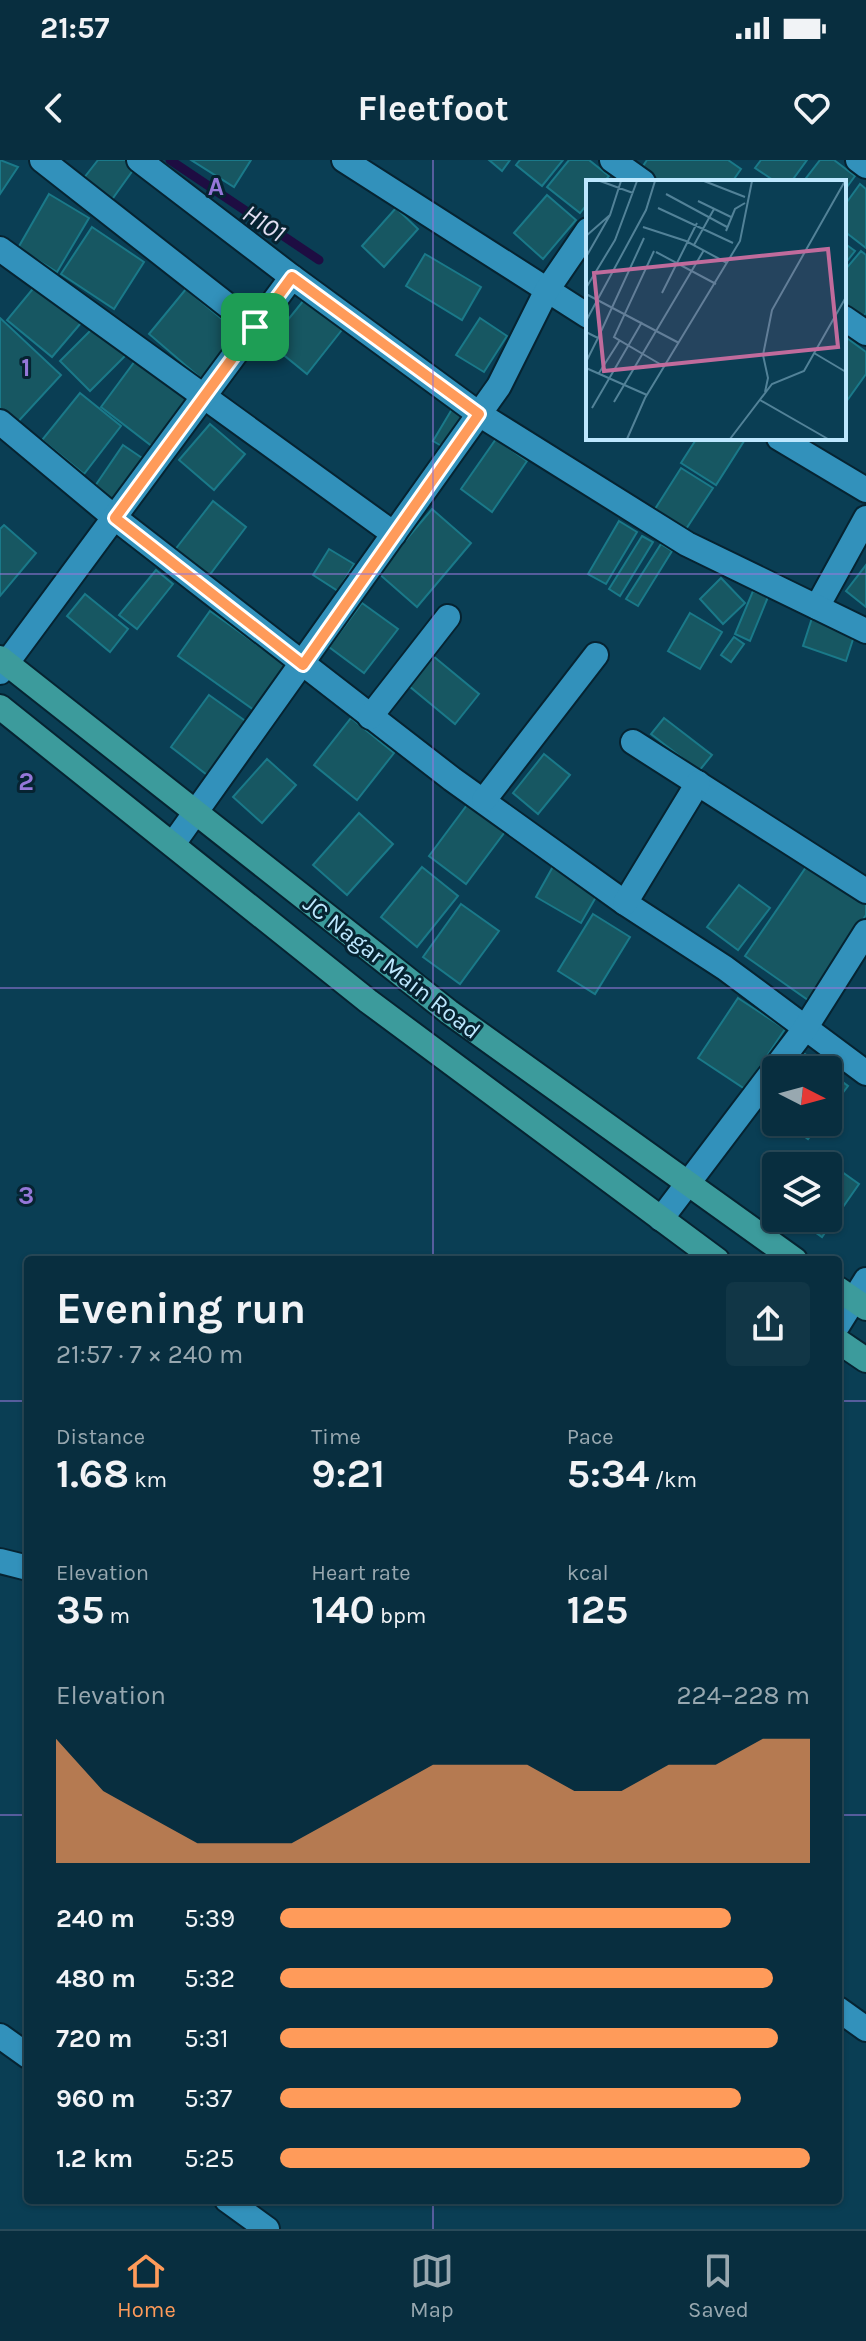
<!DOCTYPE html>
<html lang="en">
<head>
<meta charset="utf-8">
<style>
	:root { --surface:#082e3f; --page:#113646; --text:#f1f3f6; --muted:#98a8b0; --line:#294a59; --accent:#ff9b5a }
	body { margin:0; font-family:Karla,sans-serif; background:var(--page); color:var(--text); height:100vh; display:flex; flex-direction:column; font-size:30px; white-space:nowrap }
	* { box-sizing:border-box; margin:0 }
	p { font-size:26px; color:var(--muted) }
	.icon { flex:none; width:44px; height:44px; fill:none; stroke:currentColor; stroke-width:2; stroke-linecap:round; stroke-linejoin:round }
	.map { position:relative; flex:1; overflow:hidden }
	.panel { position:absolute; left:24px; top:1096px; width:818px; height:948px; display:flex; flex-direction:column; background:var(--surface); border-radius:8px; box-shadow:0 2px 6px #0004,0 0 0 2px var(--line) }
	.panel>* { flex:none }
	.needle { width:52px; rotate:96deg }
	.fabs { position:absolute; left:762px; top:896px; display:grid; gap:16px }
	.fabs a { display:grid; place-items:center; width:80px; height:80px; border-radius:8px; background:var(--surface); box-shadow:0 2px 6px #0004,0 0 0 2px var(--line); font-size:40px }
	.pin { position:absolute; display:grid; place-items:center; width:68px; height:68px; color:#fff; margin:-34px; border-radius:16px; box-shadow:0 4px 12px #0006 }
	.round { display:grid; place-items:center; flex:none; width:84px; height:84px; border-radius:8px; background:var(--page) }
	.summary { display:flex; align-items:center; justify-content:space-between; height:136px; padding:0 32px }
	h1 { font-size:44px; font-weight:700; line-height:60px }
	.stats { display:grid; grid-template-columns:repeat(3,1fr); gap:12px; height:136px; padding:8px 32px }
	.stats div { display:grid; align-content:center }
	.stats b { font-size:40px; font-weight:700 }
	.stats small { font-size:22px; font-weight:400 }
	.stats p { font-size:22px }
	.chart { height:224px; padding:16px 32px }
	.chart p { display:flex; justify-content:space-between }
	.chart svg { width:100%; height:144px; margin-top:8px; fill:var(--accent); opacity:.7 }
	ul { padding:0 32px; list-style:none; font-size:26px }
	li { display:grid; grid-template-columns:128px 96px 1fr; align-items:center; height:60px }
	li i { height:20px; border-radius:10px; background:var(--accent) }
	.status { display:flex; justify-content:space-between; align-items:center; height:56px; padding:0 40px; background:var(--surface); direction:ltr }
	.status svg { height:22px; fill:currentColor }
	header { display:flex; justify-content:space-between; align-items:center; height:104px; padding:0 32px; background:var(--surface); font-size:36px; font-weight:700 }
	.tabs { display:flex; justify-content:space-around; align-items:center; height:112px; border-top:2px solid var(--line); background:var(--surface); font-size:22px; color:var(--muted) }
	.tabs a { display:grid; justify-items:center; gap:4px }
	.tabs .current { color:var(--accent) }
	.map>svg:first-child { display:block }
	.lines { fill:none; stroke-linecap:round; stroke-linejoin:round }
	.stream { stroke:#1e0d42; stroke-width:9 }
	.building { fill:#175762; stroke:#1a7989; stroke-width:2 }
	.minor-casing { stroke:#062331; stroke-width:28 }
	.major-casing { stroke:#062331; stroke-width:28 }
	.minor { stroke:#3291bb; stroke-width:24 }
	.major { stroke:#3c9b9c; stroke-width:24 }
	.route-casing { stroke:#fff; stroke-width:16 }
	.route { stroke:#ff9b5a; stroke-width:10 }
	.grid { fill:none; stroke:#9577d8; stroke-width:2; stroke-opacity:0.55 }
	.labels { text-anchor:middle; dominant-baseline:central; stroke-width:6; stroke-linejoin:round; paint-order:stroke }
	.street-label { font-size:24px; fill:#bde7fe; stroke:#062331 }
	.water-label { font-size:26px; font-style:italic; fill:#e2dff2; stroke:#062331 }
	.inset-road { fill:none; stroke:#528298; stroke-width:2 }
	.view { fill:#c06b9c; fill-opacity:0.15; stroke:#c06b9c; stroke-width:4 }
	.inset-edge { fill:none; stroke:#bde7fe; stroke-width:4 }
	.grid-label { font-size:26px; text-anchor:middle; font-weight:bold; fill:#9577d8; stroke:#062331; stroke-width:6; stroke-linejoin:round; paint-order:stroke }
</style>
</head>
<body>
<div class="status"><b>21:57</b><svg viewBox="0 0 49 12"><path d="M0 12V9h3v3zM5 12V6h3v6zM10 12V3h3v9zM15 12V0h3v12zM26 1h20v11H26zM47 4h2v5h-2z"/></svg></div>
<header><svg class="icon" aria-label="back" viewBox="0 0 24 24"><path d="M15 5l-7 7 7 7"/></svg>Fleetfoot<svg class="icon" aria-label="heart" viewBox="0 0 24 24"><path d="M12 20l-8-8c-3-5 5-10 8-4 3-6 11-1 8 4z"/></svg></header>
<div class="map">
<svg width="866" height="2069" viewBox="0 0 866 2069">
	<rect width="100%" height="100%" fill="#0a3e54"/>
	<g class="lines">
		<!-- stream -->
		<polyline class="stream" points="170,0 319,100"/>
	</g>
	<!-- building -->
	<g class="building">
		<polygon points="0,0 18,7 0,34"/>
		<polygon points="98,0 127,0 136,6 108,45 80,23"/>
		<polygon points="191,0 251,0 234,27"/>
		<polygon points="489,0 510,0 502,11"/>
		<polygon points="520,0 563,0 542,26 516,5"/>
		<polygon points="569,0 589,0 609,16 604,22 588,22 588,43 580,53 547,27"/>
		<polygon points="647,0 728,0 741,9 732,22 653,22 639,12"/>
		<polygon points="761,0 807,0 791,22 776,22 755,8"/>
		<polygon points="820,0 834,0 855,16 844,31 844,22 803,22"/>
		<polygon points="860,24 866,29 866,88 844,71 844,46"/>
		<polygon points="49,34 89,58 57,112 18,88"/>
		<polygon points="547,35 576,60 543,99 514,73"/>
		<polygon points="396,48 418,69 384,107 362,86"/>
		<polygon points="92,67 144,102 114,149 61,114"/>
		<polygon points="844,83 855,91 844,105"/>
		<polygon points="861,91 866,95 866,153 859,161 844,148 844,111"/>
		<polygon points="425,94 481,127 462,160 406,126"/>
		<polygon points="41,119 86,157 52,197 7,160"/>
		<polygon points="186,129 242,176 204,221 149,174"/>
		<polygon points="308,135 345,166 307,214 269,183"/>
		<polygon points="0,158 61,215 14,266 0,252"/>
		<polygon points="480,158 507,176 484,212 456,195"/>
		<polygon points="98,163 128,193 90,231 60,201"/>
		<polygon points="844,176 866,192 866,214 846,242"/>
		<polygon points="138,197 190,236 153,287 101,247"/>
		<polygon points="80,233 121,266 84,314 42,280"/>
		<polygon points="455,244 472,254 450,291 433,281"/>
		<polygon points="210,264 245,294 214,330 179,300"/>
		<polygon points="697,278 746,278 716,325 681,303"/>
		<polygon points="496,279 527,301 492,352 461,329"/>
		<polygon points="123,285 145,300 115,344 93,329"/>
		<polygon points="681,308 713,328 686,369 655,349"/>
		<polygon points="213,341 246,367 208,417 174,391"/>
		<polygon points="432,349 471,383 417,447 378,413"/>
		<polygon points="619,361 637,372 606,424 588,414"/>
		<polygon points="4,365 36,393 0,436 0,369"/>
		<polygon points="642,376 653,382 620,436 609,429"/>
		<polygon points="661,384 672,391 638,446 626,439"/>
		<polygon points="329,389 354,404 338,431 313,415"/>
		<polygon points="866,405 866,447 846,431"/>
		<polygon points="156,410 173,424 137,469 119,455"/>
		<polygon points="721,418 745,443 723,464 700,439"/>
		<polygon points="753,431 768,437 750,481 735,474"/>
		<polygon points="85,434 128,469 110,492 67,456"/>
		<polygon points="362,443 398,469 364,513 329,487"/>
		<polygon points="210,451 293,510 261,555 178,496"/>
		<polygon points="690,453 722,472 700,509 668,491"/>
		<polygon points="812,458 855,473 846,501 803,486"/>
		<polygon points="734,477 744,484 731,502 721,495"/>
		<polygon points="427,491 479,534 455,564 403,521"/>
		<polygon points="209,535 251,565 211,618 171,587"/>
		<polygon points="351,558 394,593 357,640 314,605"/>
		<polygon points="664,558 712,595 699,611 651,574"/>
		<polygon points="544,594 570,615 538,654 513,633"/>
		<polygon points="267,599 296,625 262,663 233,637"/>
		<polygon points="473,637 510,665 466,724 429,696"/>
		<polygon points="359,653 393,684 347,735 313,705"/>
		<polygon points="813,697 866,735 866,755 808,840 745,796"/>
		<polygon points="555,703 600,730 581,763 536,737"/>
		<polygon points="422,707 458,736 417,787 381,757"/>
		<polygon points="739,725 770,748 738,790 707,767"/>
		<polygon points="461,744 499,771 460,824 423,797"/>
		<polygon points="593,754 630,777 595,834 558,811"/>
		<polygon points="738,838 785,869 745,929 698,898"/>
		<polygon points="805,894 826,910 793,910"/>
		<polygon points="828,911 848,926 828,952"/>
		<polygon points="776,933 776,955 765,947"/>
		<polygon points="785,962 821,962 808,979"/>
		<polygon points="814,992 859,1024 822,1077 795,1058 828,1058 828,1006 804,1006"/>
	</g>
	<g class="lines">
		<defs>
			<g id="minor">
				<polyline points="42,0 255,167"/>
				<polyline points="139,0 292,117"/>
				<polyline points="344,0 588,156"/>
				<polyline points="612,0 643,22"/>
				<polyline points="858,0 866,6"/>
				<polyline points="0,89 394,374"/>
				<polyline points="844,158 866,173"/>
				<polyline points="0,262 115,358 452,619 625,743 725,808 866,913"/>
				<polyline points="779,278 866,330"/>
				<polyline points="817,447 866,358"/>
				<polyline points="0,512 292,117 479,254 687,384 866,471"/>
				<polyline points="370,557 448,457"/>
				<polyline points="633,582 866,731"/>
				<polyline points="484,640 596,495"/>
				<polyline points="173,684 499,226 547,130 588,70"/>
				<polyline points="625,743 698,623"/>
				<polyline points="661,1059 804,870 866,772"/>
				<polyline points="838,1165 866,1120"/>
				<polyline points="0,1401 28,1408"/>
				<polyline points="838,1849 866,1869"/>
				<polyline points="0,1876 28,1896"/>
				<polyline points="227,2040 267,2069"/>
			</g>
			<g id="major">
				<polyline points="0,498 449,852 795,1100"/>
				<polyline points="0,547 368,841 717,1100"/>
				<polyline points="838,1129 866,1148"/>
				<polyline points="838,1181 866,1200"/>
			</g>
		</defs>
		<!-- minor casing -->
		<use href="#minor" class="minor-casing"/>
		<!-- major casing -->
		<use href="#major" class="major-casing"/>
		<!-- minor -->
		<use href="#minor" class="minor"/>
		<!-- major -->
		<use href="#major" class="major"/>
	</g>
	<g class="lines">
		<defs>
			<polygon id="route" points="292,117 479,254 303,505 115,358"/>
		</defs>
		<!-- route casing -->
		<use href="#route" class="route-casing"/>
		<!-- route -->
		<use href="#route" class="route"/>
	</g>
	<!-- grid -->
	<path class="grid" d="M433,0v1100M0,414h866M0,828h866M0,1241h28M838,1241h28M0,1655h28M838,1655h28M433,2040v29"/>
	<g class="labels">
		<!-- street labels -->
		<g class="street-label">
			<text transform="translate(392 807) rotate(38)">JC Nagar Main Road</text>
		</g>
		<!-- water labels -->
		<g class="water-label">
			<text transform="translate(264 63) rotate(34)">H101</text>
		</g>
	</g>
	<!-- overview -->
	<g transform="translate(586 20)">
		<rect width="260" height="260" fill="#0a3e54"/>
		<path class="inset-road" d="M14,1l33,12M118,1l41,16M80,14l61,33M112,21l33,16M72,28l75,35M57,47l43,14 41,22M140,51l9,-22 10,-6M0,56l24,-21M108,65l20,-36M68,71l-40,86 51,30M70,72l60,32M0,77l24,-42 11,-34M0,108l29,-48 22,-59M76,113l35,-70M0,114l93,49M0,141l60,-111 9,-29M0,152l12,6 -12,24M12,158l46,-100M228,173l32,19M0,188l61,27M13,193l21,-33M179,212l3,-14 -5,-23 9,-45 73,-129M174,220l68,39M28,222l90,-152M6,228l50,-86M41,259l18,-41 95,-157 12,-60M144,259l42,-55 32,-13 42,-74"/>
		<path class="view" d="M242,69l10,98 -234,24 -10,-98z"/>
		<rect width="260" height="260" class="inset-edge"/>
	</g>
	<g class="grid-label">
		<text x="216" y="35">A</text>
		<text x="26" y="216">1</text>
		<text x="26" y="630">2</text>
		<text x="26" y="1044">3</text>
	</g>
</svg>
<div class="fabs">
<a><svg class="needle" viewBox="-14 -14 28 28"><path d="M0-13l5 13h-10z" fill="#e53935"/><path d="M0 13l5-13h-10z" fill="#98a8b0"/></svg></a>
<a><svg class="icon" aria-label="layers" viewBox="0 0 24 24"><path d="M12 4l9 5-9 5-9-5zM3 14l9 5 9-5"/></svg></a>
</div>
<div class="pin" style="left:255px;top:167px;background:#1e9e55"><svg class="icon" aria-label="arrive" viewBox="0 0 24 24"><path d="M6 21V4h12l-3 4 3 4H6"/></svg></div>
<section class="panel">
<div class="summary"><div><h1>Evening run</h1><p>21:57 · 7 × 240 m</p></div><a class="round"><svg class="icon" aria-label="share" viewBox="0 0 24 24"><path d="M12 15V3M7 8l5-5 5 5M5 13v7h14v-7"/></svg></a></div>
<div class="stats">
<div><p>Distance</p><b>1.68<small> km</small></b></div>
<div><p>Time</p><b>9:21</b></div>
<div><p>Pace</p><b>5:34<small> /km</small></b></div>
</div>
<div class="stats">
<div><p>Elevation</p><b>35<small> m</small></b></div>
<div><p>Heart rate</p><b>140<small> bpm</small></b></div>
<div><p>kcal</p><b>125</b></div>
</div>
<div class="chart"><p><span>Elevation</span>224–228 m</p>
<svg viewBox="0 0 160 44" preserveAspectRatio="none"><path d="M0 44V6L10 22L20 30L30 38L40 38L50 38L60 30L70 22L80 14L90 14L100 14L110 22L120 22L130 14L140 14L150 6L160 6V44z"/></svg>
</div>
<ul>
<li><b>240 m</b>5:39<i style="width:85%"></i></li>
<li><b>480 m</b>5:32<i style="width:93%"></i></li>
<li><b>720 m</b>5:31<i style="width:94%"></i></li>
<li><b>960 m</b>5:37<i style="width:87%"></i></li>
<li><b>1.2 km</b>5:25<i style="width:100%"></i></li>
</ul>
</section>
</div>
<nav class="tabs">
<a class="current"><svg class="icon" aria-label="home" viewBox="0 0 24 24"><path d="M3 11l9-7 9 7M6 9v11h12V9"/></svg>Home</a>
<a><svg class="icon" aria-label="map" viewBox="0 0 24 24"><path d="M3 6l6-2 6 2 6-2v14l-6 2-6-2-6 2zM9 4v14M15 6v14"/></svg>Map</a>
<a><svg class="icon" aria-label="saved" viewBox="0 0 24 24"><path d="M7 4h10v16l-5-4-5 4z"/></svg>Saved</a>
</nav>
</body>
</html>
